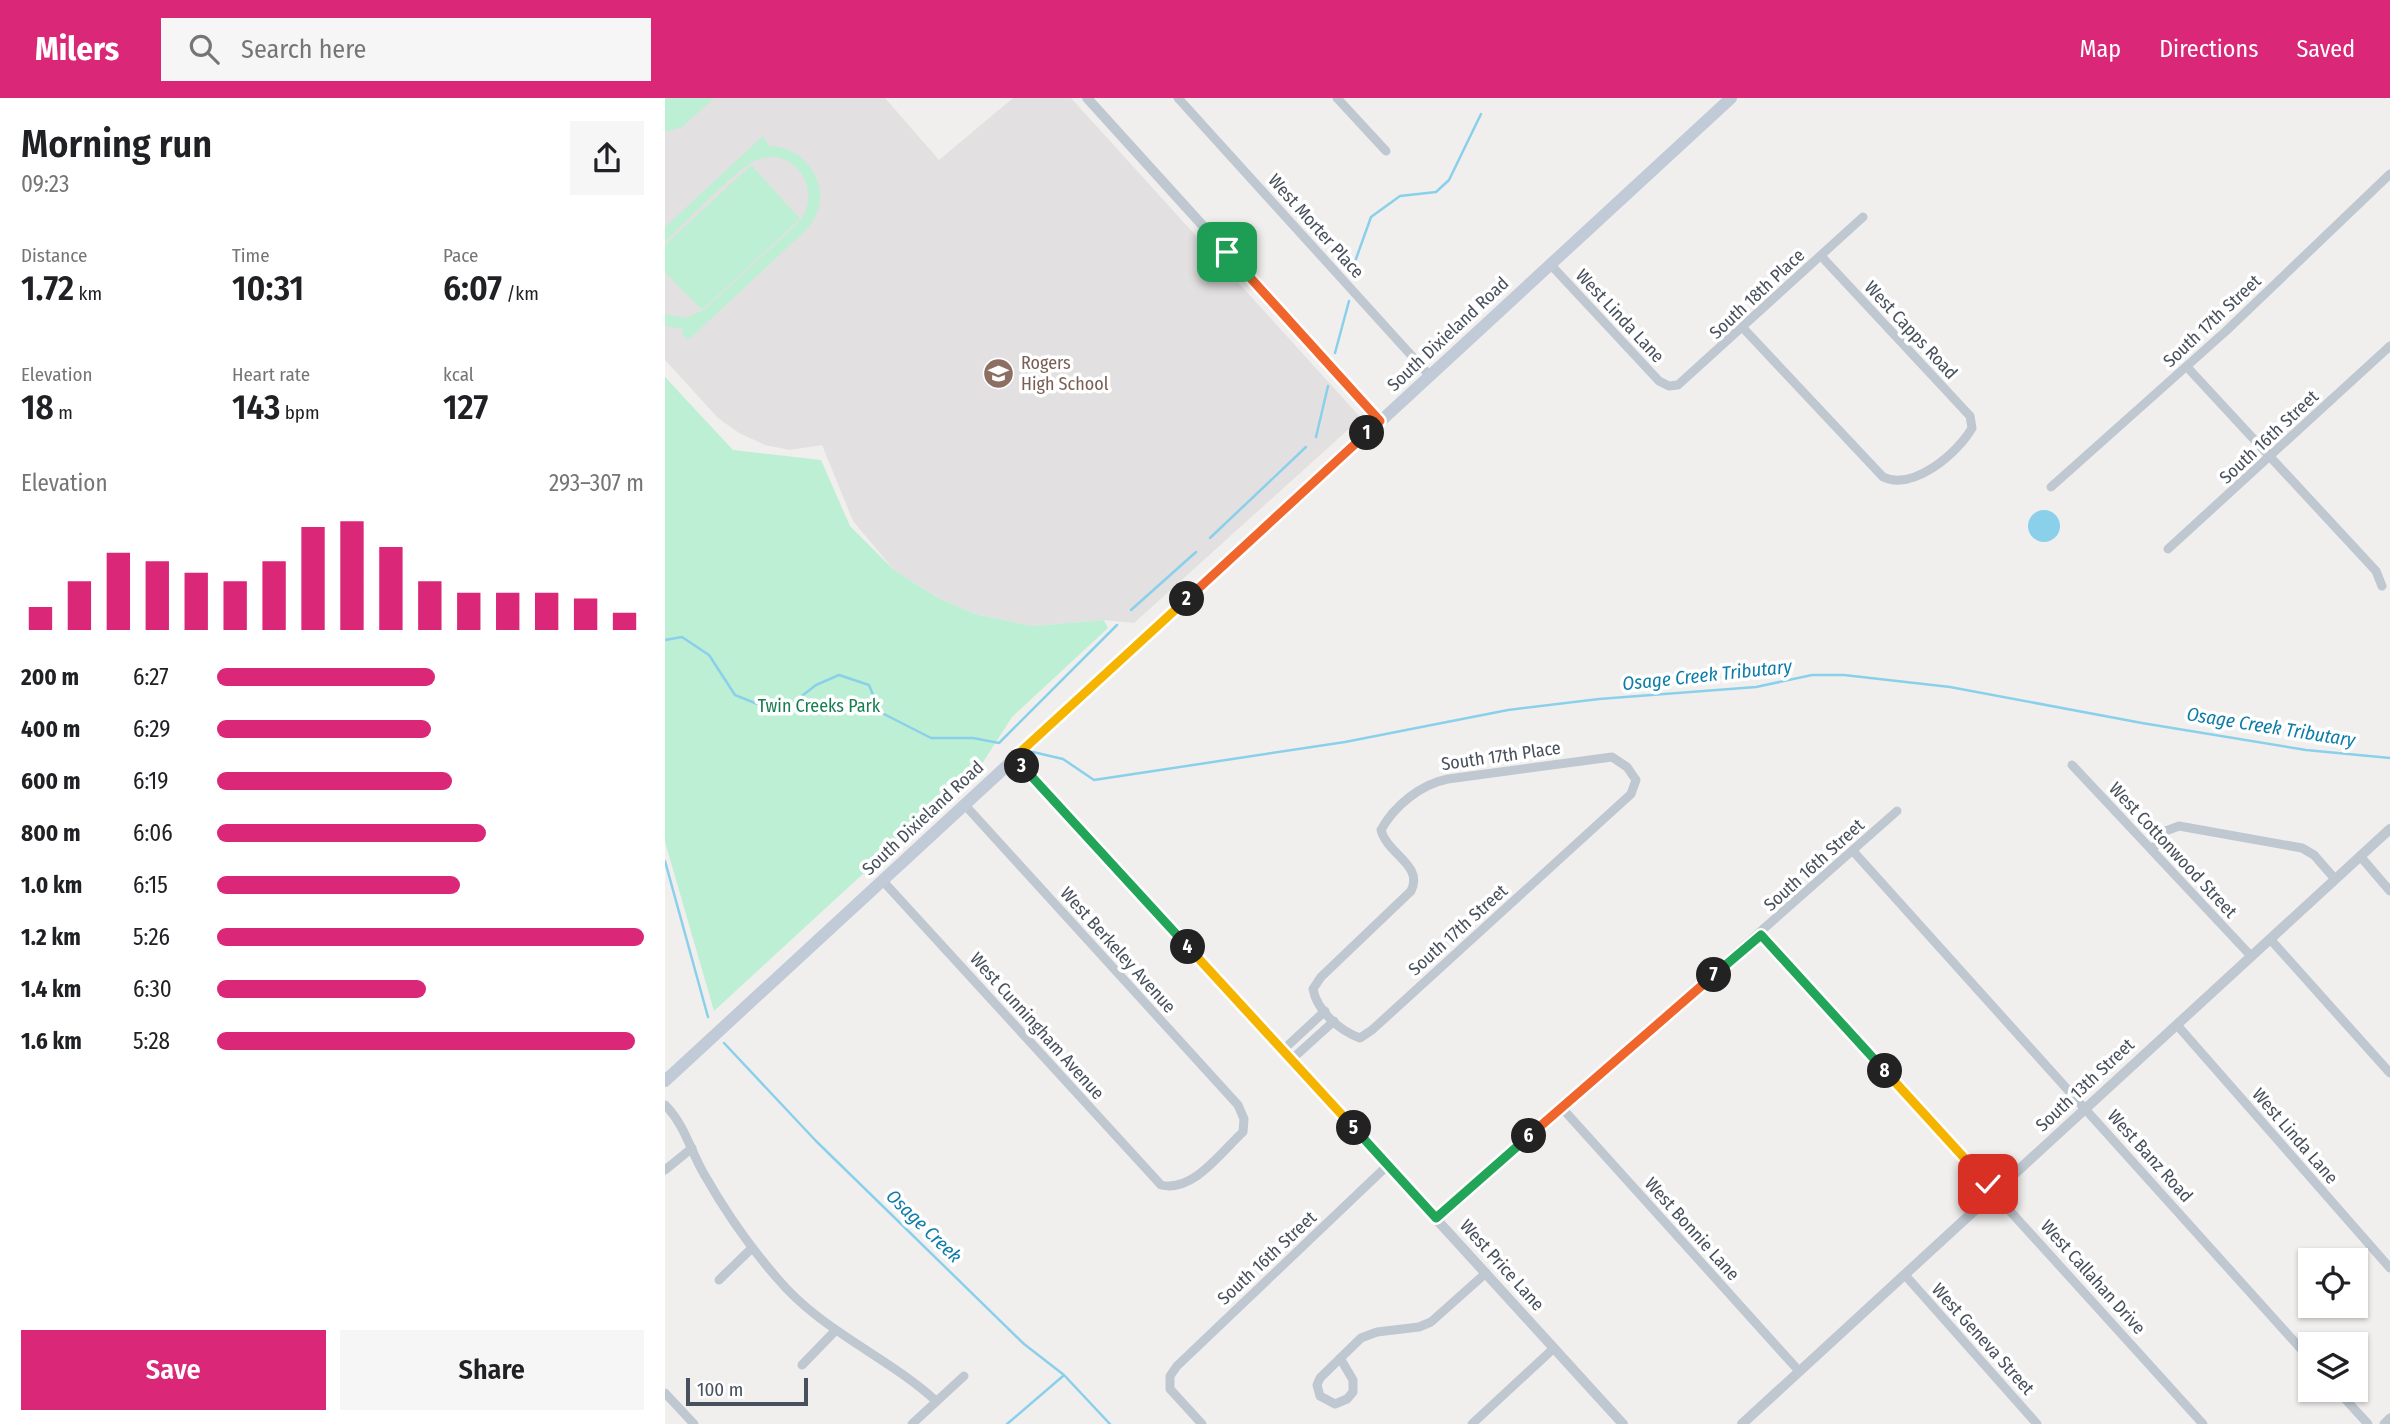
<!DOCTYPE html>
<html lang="en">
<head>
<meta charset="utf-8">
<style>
	:root { --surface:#fff; --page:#f6f6f6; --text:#202124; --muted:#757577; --accent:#db2777 }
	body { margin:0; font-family:"Fira Sans Condensed",sans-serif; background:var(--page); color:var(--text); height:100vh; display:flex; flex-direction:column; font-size:26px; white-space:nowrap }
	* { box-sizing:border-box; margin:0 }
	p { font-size:23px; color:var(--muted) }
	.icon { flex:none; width:38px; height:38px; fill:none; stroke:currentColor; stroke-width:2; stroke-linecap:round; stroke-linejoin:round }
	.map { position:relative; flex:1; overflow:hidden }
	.details { display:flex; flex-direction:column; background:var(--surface); width:665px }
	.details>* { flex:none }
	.fabs { position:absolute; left:1633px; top:1150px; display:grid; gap:14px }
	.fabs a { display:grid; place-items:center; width:70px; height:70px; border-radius:0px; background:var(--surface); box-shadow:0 2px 5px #0004; font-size:35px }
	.scale { position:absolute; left:21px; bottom:18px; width:122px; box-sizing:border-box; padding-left:7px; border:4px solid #47505c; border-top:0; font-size:19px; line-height:24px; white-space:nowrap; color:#47505c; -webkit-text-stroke:5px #fff; paint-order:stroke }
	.pin { position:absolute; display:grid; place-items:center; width:60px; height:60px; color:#fff; margin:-30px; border-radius:14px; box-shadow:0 4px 10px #0006 }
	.km { position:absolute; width:35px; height:35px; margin:-18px; border-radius:50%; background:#222; color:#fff; font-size:19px; line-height:35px; text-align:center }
	.round { display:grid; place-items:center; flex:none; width:74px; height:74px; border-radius:0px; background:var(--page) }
	.overview { display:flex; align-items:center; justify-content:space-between; height:119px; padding:0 21px }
	h1 { font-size:38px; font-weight:600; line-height:52px }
	.figures { display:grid; grid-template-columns:repeat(3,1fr); gap:10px; height:119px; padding:7px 21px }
	.figures div { display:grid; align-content:center }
	.figures b { font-size:35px; font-weight:600 }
	.figures small { font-size:19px; font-weight:400 }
	.figures p { font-size:19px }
	.chart { height:196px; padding:14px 21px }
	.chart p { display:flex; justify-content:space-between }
	.chart svg { width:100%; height:126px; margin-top:7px; stroke:var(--accent); stroke-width:6 }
	.action { display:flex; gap:14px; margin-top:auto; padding:14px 21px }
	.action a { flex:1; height:80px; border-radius:0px; background:var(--accent); color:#fff; font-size:28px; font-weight:600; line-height:80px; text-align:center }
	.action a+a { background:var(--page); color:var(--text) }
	ul { padding:0 21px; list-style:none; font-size:23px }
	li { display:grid; grid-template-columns:112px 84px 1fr; align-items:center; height:52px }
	li i { height:18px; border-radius:9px; background:var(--accent) }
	header { display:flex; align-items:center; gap:42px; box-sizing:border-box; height:98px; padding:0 35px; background:var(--accent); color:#fff }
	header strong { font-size:33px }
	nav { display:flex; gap:38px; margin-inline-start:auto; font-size:24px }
	.search { width:490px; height:63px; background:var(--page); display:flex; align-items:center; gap:18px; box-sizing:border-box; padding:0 24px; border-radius:0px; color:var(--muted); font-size:26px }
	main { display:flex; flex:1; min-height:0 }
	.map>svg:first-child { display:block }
	.education { fill:#e2e0e0 }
	.green { fill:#bdefd4 }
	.water { fill:#8ad0eb }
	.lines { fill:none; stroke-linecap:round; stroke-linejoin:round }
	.stream { stroke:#8ad0eb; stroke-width:2.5 }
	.minor { stroke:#bfc8d0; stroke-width:9 }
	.tertiary { stroke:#bfc8d0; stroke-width:10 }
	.secondary { stroke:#c1cad7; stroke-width:12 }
	.split-1-casing { stroke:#fff; stroke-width:14 }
	.split-2-casing { stroke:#fff; stroke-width:14 }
	.split-3-casing { stroke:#fff; stroke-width:14 }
	.split-4-casing { stroke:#fff; stroke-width:14 }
	.split-5-casing { stroke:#fff; stroke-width:14 }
	.split-6-casing { stroke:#fff; stroke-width:14 }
	.split-7-casing { stroke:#fff; stroke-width:14 }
	.split-8-casing { stroke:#fff; stroke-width:14 }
	.split-9-casing { stroke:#fff; stroke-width:14 }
	.split-1 { stroke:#f0652b; stroke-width:9 }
	.split-2 { stroke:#f0652b; stroke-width:9 }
	.split-3 { stroke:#f5b400; stroke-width:9 }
	.split-4 { stroke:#22a559; stroke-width:9 }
	.split-5 { stroke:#f5b400; stroke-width:9 }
	.split-6 { stroke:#22a559; stroke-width:9 }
	.split-7 { stroke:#f0652b; stroke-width:9 }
	.split-8 { stroke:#22a559; stroke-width:9 }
	.split-9 { stroke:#f5b400; stroke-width:9 }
	.labels { text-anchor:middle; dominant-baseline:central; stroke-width:7; stroke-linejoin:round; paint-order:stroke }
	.street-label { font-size:18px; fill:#47505c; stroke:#fff }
	.education-label { font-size:18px; fill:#785e54; stroke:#fff; text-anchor:start }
	.park-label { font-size:18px; fill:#177d52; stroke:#fff }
	.water-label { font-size:19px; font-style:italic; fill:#0d7ca8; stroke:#fff }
</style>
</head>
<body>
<header>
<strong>Milers</strong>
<div class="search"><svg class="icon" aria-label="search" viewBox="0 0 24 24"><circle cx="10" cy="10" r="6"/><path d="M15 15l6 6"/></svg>Search here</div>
<nav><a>Map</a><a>Directions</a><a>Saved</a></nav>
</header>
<main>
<section class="details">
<div class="overview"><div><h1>Morning run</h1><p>09:23</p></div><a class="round"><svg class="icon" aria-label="share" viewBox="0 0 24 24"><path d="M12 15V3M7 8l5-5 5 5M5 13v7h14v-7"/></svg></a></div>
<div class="figures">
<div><p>Distance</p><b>1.72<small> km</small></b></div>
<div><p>Time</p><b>10:31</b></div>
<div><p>Pace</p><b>6:07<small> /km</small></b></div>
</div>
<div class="figures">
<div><p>Elevation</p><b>18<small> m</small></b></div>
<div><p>Heart rate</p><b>143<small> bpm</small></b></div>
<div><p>kcal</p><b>127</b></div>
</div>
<div class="chart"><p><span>Elevation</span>293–307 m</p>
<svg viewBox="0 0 160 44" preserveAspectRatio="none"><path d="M5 44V36M15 44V27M25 44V17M35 44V20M45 44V24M55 44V27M65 44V20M75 44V8M85 44V6M95 44V15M105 44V27M115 44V31M125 44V31M135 44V31M145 44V33M155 44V38"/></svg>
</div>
<ul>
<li><b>200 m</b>6:27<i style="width:51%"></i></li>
<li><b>400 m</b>6:29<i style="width:50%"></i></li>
<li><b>600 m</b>6:19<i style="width:55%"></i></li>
<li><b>800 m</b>6:06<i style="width:63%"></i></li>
<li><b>1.0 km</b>6:15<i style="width:57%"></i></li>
<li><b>1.2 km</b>5:26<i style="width:100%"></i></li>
<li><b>1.4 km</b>6:30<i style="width:49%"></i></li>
<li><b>1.6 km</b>5:28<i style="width:98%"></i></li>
</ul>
<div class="action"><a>Save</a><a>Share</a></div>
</section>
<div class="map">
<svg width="1725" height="1326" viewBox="0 0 1725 1326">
	<rect width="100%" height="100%" fill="#f1efee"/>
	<!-- education -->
	<polygon class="education" points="0,0 220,0 274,62 348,0 406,0 696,320 469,525 439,522 367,528 310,516 273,500 229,472 188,423 157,347 125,352 100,347 74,335 53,320 0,262"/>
	<!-- green -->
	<g class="green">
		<polygon points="0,0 49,0 17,29 0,34"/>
		<path d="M98,38l6,10c44,1 68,52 37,84l-118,110 -7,-8 3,-3 -19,-3v-12l20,4 19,-8 93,-86c29,-30 -2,-82 -43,-63 -21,11 -69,62 -89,81v-15z"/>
		<polygon points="86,67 135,121 37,212 0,174 0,147"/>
		<polygon points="0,279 68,352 156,362 185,428 229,472 273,500 310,516 367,528 439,522 443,530 347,619 315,669 312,678 275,705 49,913 0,744"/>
	</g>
	<!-- water -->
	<circle class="water" cx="1379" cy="428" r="16"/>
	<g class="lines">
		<!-- stream -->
		<g class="stream">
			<polyline points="687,172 706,119 735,98 771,94 784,82 816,16"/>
			<polyline points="670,255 684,203"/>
			<polyline points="651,339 663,288"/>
			<polyline points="545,440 641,349"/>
			<polyline points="466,512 531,454"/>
			<polyline points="0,542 17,539 44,557 70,597 105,611 129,604 151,587 174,577 204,587 215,614 266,640 308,640 334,645 452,527"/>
			<polyline points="368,654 398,661 429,682 680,644 843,612 934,601 1091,589 1147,577 1179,577 1285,589 1477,625 1641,652 1725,660"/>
			<polyline points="0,763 43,919"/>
			<polyline points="59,945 151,1043 359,1246 399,1277 445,1326"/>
			<polyline points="342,1326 398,1278"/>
		</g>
		<!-- minor -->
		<g class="minor">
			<polyline points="513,0 765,278"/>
			<polyline points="672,0 721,53"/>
			<polyline points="885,166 994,283 1004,288 1013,287 1198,119"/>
			<path d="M1079,231l139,148c30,14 74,-23 89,-49l-2,-12 -149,-160"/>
			<polyline points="1522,269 1711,473 1717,488"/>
			<polyline points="1386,389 1561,233 1725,76"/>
			<polyline points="1503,451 1725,248"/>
			<path d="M947,659l15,10 9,13 -5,14 -259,236 -12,8c-20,-7 -43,-27 -47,-49l8,-12 90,-86c13,-26 -24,-37 -30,-61 13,-24 40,-46 67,-51z"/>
			<polyline points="1407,667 1586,858"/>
			<polyline points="1488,751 1498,734 1514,728 1637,750 1649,757 1670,781"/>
			<polyline points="1188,753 1645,1261"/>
			<polyline points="1695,758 1725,793"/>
			<path d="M217,782l279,305c32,8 60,-33 82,-53l1,-13 -6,-14 -274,-301"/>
			<polyline points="1095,837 1538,1326"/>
			<polyline points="1605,841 1725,975"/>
			<polyline points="1512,927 1725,1170"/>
			<polyline points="618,952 660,913"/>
			<polyline points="627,961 669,923"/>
			<path d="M0,1007c20,20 25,45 39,69 21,37 45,72 73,104 44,53 110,78 159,123"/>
			<polyline points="897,1010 1134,1273"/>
			<polyline points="0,1072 27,1050"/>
			<polyline points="771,1120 1232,713"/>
			<polyline points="1240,1177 1372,1326"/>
			<polyline points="54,1182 87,1150"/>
			<polyline points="675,1260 688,1282 688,1294 682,1301 670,1306 655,1298 652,1287 655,1280 696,1240 712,1234 754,1229 766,1224 821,1175"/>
			<polyline points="137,1267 170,1233"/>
			<polyline points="1672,1292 1703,1326"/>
			<polyline points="0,1295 29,1326"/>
			<polyline points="247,1326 299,1278"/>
			<polyline points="537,1326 505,1291 505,1278 512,1268 723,1067"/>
			<polyline points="807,1326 889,1250"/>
			<polyline points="1719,1326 1725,1320"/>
		</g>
		<!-- tertiary -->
		<g class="tertiary">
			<polyline points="422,0 715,323"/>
			<polyline points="350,659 958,1326"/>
			<polyline points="1077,1326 1725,731"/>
		</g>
		<!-- secondary -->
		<polyline class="secondary" points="0,983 1066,0"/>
	</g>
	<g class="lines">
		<defs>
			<polyline id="split-1" points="562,154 715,323 702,335"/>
			<polyline id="split-2" points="522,501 702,335"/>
			<polyline id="split-3" points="357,668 350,659 522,501"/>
			<polyline id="split-4" points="357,668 523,849"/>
			<polyline id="split-5" points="523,849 689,1030"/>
			<polyline id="split-6" points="689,1030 771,1120 864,1038"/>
			<polyline id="split-7" points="864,1038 1049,877"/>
			<polyline id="split-8" points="1049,877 1096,837 1220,973"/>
			<polyline id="split-9" points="1220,973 1323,1086"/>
		</defs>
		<!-- split-1 casing -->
		<use href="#split-1" class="split-1-casing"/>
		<!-- split-2 casing -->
		<use href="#split-2" class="split-2-casing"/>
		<!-- split-3 casing -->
		<use href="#split-3" class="split-3-casing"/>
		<!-- split-4 casing -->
		<use href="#split-4" class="split-4-casing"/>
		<!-- split-5 casing -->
		<use href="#split-5" class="split-5-casing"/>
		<!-- split-6 casing -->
		<use href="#split-6" class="split-6-casing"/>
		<!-- split-7 casing -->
		<use href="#split-7" class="split-7-casing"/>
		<!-- split-8 casing -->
		<use href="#split-8" class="split-8-casing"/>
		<!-- split-9 casing -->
		<use href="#split-9" class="split-9-casing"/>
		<!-- split-1 -->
		<use href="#split-1" class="split-1"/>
		<!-- split-2 -->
		<use href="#split-2" class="split-2"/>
		<!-- split-3 -->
		<use href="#split-3" class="split-3"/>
		<!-- split-4 -->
		<use href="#split-4" class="split-4"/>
		<!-- split-5 -->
		<use href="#split-5" class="split-5"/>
		<!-- split-6 -->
		<use href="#split-6" class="split-6"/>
		<!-- split-7 -->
		<use href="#split-7" class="split-7"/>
		<!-- split-8 -->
		<use href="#split-8" class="split-8"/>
		<!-- split-9 -->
		<use href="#split-9" class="split-9"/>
	</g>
	<!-- icons -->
	<defs>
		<symbol id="school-disc" viewBox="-11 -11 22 22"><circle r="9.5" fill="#8d6e63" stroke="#fff"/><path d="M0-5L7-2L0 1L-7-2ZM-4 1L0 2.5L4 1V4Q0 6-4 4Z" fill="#fff"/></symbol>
	</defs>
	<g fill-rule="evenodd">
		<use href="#school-disc" x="316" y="258" width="35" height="35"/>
	</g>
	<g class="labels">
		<!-- street labels -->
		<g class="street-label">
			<text transform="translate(651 128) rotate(48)">West Morter Place</text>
			<text transform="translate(1092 196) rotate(-43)">South 18th Place</text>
			<text transform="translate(955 218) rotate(47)">West Linda Lane</text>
			<text transform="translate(1547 223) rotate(-43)">South 17th Street</text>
			<text transform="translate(1246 232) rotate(47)">West Capps Road</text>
			<text transform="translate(783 236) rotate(-43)">South Dixieland Road</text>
			<text transform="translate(1604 339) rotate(-43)">South 16th Street</text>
			<text transform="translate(836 658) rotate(-8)">South 17th Place</text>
			<text transform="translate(258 720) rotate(-43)">South Dixieland Road</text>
			<text transform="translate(1508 752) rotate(47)">West Cottonwood Street</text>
			<text transform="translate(1149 767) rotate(-42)">South 16th Street</text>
			<text transform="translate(793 832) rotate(-42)">South 17th Street</text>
			<text transform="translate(453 852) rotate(48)">West Berkeley Avenue</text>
			<text transform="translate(372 928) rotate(48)">West Cunningham Avenue</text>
			<text transform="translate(1420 987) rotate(-43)">South 13th Street</text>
			<text transform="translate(1630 1038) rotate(49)">West Linda Lane</text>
			<text transform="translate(1485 1058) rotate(48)">West Banz Road</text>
			<text transform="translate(1027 1131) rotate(48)">West Bonnie Lane</text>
			<text transform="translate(602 1160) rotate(-43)">South 16th Street</text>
			<text transform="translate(837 1167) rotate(48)">West Price Lane</text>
			<text transform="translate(1428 1179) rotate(48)">West Callahan Drive</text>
			<text transform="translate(1318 1241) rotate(48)">West Geneva Street</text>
		</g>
		<!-- education labels -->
		<g class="education-label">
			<text x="356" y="265">Rogers<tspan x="356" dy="21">High School</tspan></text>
		</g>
		<!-- park labels -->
		<g class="park-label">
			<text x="154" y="608">Twin Creeks Park</text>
		</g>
		<!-- water labels -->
		<g class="water-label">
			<text transform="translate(1042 577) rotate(-6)">Osage Creek Tributary</text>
			<text transform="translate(1606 629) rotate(9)">Osage Creek Tributary</text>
			<text transform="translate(259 1128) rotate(44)">Osage Creek</text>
		</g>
	</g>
</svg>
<div class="fabs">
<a><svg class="icon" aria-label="locate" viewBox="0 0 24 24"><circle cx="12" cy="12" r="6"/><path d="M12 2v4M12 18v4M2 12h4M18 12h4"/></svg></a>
<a><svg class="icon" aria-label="layers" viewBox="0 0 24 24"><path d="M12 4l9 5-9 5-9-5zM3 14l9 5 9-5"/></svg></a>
</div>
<div class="scale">100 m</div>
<div class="pin" style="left:562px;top:154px;background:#1e9e55"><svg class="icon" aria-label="arrive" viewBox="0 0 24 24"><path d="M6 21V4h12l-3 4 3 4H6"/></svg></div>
<div class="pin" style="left:1323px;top:1086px;background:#d93025"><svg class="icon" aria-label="check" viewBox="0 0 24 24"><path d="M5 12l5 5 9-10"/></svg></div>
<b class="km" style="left:702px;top:335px">1</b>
<b class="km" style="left:522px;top:501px">2</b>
<b class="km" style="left:357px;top:668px">3</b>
<b class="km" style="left:523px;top:849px">4</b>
<b class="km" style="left:689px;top:1030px">5</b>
<b class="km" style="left:864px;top:1038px">6</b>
<b class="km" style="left:1049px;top:877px">7</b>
<b class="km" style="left:1220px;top:973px">8</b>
</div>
</main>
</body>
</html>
